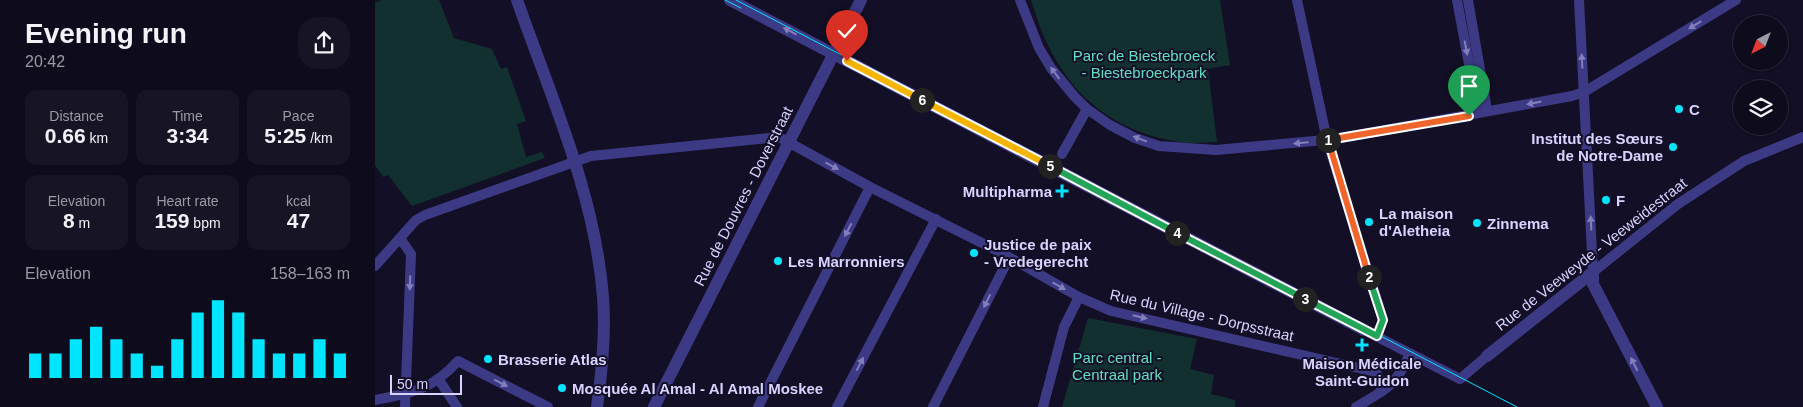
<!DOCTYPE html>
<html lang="en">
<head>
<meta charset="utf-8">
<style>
	:root { --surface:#0e0b1c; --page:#171425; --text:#f1f3f6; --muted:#9b9ba3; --line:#2e2b3b; --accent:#00e5ff }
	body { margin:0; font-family:Arial,sans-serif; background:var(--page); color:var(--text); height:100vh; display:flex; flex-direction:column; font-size:19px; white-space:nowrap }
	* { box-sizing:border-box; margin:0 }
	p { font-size:16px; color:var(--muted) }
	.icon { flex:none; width:28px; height:28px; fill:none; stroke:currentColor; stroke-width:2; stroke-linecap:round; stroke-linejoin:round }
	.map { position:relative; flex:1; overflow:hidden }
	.sheet { display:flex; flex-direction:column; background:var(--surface); width:375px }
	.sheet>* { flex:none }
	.needle { width:32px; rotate:222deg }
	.controls { position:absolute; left:1358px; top:15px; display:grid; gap:10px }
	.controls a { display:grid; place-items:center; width:55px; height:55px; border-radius:50%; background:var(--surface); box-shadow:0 1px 4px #0004,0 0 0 1px var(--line); font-size:25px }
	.scale { position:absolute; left:15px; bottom:12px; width:72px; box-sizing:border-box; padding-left:5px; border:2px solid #d9d4ff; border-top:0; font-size:14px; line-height:18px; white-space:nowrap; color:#d9d4ff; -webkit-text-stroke:4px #130f26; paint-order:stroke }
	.pin { position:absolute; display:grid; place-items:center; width:42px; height:42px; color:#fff; margin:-51px -21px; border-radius:50% 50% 50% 0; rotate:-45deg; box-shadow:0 0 5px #0007 }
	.pin .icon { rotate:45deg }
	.km { position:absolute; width:25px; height:25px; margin:-12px; border-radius:50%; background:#222; color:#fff; font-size:14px; line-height:25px; text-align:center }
	.round { display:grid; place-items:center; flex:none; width:52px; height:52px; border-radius:20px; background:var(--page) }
	.head { display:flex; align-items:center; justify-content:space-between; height:85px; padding:0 25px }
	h1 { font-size:28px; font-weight:800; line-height:38px }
	.figures { display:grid; grid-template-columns:repeat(3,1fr); gap:8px; height:85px; padding:5px 25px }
	.figures div { display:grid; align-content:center; border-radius:12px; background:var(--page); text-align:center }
	.figures b { font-size:21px; font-weight:800 }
	.figures small { font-size:14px; font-weight:400 }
	.figures p { font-size:14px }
	.chart { height:140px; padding:10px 25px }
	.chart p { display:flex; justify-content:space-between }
	.chart svg { width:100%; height:90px; margin-top:5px; stroke:var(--accent); stroke-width:6 }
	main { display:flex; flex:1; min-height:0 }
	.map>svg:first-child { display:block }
	.green { fill:#12302f }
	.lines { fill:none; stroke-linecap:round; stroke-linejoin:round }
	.minor { stroke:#3d3a85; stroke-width:10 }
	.tertiary { stroke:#3d3a85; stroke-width:12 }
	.tram { stroke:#00e5ff; stroke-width:1 }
	.oneway { fill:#837fbc }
	.split-1-casing { stroke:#fff; stroke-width:10 }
	.split-2-casing { stroke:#fff; stroke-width:10 }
	.split-3-casing { stroke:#fff; stroke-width:10 }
	.split-4-casing { stroke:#fff; stroke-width:10 }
	.split-5-casing { stroke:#fff; stroke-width:10 }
	.split-6-casing { stroke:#fff; stroke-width:10 }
	.split-7-casing { stroke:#fff; stroke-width:10 }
	.split-1 { stroke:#f0652b; stroke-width:6 }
	.split-2 { stroke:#f0652b; stroke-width:6 }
	.split-3 { stroke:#22a559; stroke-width:6 }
	.split-4 { stroke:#22a559; stroke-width:6 }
	.split-5 { stroke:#22a559; stroke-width:6 }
	.split-6 { stroke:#f5b400; stroke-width:6 }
	.split-7 { stroke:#f5b400; stroke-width:6 }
	.poi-dot { fill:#00e5ff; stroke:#130f26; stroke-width:2 }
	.labels { text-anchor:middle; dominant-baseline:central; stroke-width:4; stroke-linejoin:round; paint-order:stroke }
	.park-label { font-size:15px; fill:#5fe0c0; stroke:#130f26 }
	.poi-label { font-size:15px; font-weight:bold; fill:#d9d4ff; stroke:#130f26; text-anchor:start }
	.street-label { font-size:15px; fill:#d9d4ff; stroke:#130f26 }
</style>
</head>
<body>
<main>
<section class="sheet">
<div class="head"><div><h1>Evening run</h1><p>20:42</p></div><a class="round"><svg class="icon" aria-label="share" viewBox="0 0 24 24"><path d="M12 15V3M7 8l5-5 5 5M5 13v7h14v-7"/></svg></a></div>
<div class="figures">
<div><p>Distance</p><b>0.66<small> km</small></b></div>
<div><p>Time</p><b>3:34</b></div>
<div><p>Pace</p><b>5:25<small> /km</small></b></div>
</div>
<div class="figures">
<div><p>Elevation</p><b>8<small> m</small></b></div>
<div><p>Heart rate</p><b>159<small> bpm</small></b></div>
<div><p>kcal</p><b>47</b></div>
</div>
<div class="chart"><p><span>Elevation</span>158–163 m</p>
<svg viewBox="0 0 160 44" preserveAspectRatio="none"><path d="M5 44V32M15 44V32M25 44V25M35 44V19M45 44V25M55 44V32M65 44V38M75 44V25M85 44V12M95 44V6M105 44V12M115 44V25M125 44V32M135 44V32M145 44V25M155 44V32"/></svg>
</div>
</section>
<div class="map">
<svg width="1428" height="407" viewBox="0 0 1428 407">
	<rect width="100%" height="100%" fill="#130f26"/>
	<!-- green -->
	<g class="green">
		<polygon points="7,0 64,0 79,38 117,49 126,69 132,67 151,121 142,124 151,157 167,152 170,158 37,206 13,175 8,177 0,165 0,3"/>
		<path d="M656,0h189l10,65 -22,4 9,73c-12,0 -26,2 -38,0 -62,-10 -106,-43 -132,-99 -7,-13 -11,-29 -16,-43z"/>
		<polygon points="713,318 822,339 815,369 839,375 836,394 860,400 860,407 687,407"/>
	</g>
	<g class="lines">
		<!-- minor -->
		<g class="minor">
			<polyline points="645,0 664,48 676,68 699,96 712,109 735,125 760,138 784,146 841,150 961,139 1197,96 1209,92 1361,0"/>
			<polyline points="922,0 952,140 1008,320 1002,336"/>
			<polyline points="1082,0 1103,112"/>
			<polyline points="1093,0 1112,110"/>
			<polyline points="1204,0 1218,272"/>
			<polyline points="687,154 712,109"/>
			<polyline points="25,238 36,254 30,407"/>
			<polyline points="0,266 41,220 50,215 216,156 404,137 495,187 625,252 704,297 736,311 1001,372 1006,384 1006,392"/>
			<polyline points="1218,272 1303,204 1369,161 1428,137"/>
			<polyline points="989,330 1085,379 1112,356"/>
			<polyline points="64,380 82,407"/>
			<path d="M0,400c36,-7 57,-10 83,-39l90,46"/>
			<polyline points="383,407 495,187"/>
			<polyline points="462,407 561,219"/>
			<polyline points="558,407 634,258"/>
			<polyline points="668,407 689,327 704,297"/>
			<path d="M981,407c32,-19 38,-19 54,-53"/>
		</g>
		<!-- tertiary -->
		<g class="tertiary">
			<path d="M142,0c34,97 78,194 86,297 3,37 -1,74 -6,110"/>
			<polyline points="355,0 989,330"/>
			<polyline points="1218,272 1218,284 1282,407"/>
			<polyline points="1112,356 1218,272"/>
			<polyline points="279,407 486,0"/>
		</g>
		<!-- tram -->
		<g class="tram">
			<polyline points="350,0 366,8"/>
			<polyline points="361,0 1142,407"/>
		</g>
	</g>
	<!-- one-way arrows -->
	<defs><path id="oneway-solid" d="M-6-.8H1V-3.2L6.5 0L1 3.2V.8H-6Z" transform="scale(1.25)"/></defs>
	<g class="oneway">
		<use href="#oneway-solid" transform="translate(1320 25) rotate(149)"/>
		<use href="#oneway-solid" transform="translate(415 31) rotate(-152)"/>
		<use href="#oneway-solid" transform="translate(1091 48) rotate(79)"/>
		<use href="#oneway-solid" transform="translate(1207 61) rotate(-93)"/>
		<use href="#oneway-solid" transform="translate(680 73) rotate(-126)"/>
		<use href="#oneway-solid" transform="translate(1159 103) rotate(169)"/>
		<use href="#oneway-solid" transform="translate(765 139) rotate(-159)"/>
		<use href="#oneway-solid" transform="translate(926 143) rotate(175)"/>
		<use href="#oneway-solid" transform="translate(457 166) rotate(28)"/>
		<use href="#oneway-solid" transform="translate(1216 223) rotate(-93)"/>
		<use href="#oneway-solid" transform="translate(473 230) rotate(117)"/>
		<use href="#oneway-solid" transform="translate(35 283) rotate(92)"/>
		<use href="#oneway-solid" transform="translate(684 286) rotate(29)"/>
		<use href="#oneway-solid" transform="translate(612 301) rotate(117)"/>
		<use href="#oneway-solid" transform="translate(765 317) rotate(13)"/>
		<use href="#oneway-solid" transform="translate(485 364) rotate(-62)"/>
		<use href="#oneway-solid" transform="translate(1259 364) rotate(-117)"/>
		<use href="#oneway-solid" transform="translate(126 383) rotate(27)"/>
	</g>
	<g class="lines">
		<defs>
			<polyline id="split-1" points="953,140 1094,116"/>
			<polyline id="split-2" points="953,140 994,277"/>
			<polyline id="split-3" points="930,299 1002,336 1008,320 994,277"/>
			<polyline id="split-4" points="802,233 930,299"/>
			<polyline id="split-5" points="675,166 802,233"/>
			<polyline id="split-6" points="547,100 675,166"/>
			<polyline id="split-7" points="472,61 547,100"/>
		</defs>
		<!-- split-1 casing -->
		<use href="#split-1" class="split-1-casing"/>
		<!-- split-2 casing -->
		<use href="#split-2" class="split-2-casing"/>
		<!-- split-3 casing -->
		<use href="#split-3" class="split-3-casing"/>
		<!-- split-4 casing -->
		<use href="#split-4" class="split-4-casing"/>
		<!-- split-5 casing -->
		<use href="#split-5" class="split-5-casing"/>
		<!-- split-6 casing -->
		<use href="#split-6" class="split-6-casing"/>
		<!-- split-7 casing -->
		<use href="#split-7" class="split-7-casing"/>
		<!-- split-1 -->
		<use href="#split-1" class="split-1"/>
		<!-- split-2 -->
		<use href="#split-2" class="split-2"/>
		<!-- split-3 -->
		<use href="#split-3" class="split-3"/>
		<!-- split-4 -->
		<use href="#split-4" class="split-4"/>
		<!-- split-5 -->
		<use href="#split-5" class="split-5"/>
		<!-- split-6 -->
		<use href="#split-6" class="split-6"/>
		<!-- split-7 -->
		<use href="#split-7" class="split-7"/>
	</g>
	<!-- markers -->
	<g class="poi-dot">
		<circle cx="1304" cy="109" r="5"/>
		<circle cx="1298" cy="147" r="5"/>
		<path d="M684.5 183.5h5v5h5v5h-5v5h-5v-5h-5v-5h5z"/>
		<circle cx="1231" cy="200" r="5"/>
		<circle cx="994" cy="222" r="5"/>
		<circle cx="1102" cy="223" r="5"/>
		<circle cx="599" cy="253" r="5"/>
		<circle cx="403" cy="261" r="5"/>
		<path d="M984.5 337.5h5v5h5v5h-5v5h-5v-5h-5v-5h5z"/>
		<circle cx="113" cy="359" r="5"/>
		<circle cx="187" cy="388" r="5"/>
	</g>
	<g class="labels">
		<!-- park labels -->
		<g class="park-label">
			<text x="769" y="55">Parc de Biestebroeck<tspan x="769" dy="17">- Biestebroeckpark</tspan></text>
			<text x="742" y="357">Parc central -<tspan x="742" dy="17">Centraal park</tspan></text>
		</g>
		<!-- poi labels -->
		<g class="poi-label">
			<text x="1314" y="109">C</text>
			<text x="1288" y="138" text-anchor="end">Institut des Sœurs<tspan x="1288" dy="17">de Notre-Dame</tspan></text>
			<text x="677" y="191" text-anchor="end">Multipharma</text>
			<text x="1241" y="200">F</text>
			<text x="1004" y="213">La maison<tspan x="1004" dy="17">d'Aletheia</tspan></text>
			<text x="1112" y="223">Zinnema</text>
			<text x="609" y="244">Justice de paix<tspan x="609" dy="17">- Vredegerecht</tspan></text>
			<text x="413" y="261">Les Marronniers</text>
			<text x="123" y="359">Brasserie Atlas</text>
			<text x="987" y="363" text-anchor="middle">Maison Médicale<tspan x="987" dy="17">Saint-Guidon</tspan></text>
			<text x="197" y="388">Mosquée Al Amal - Al Amal Moskee</text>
		</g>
		<!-- street labels -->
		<g class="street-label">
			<text transform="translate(368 196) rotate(-63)">Rue de Douvres - Doverstraat</text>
			<text transform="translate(1216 254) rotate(-38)">Rue de Veeweyde - Veeweidestraat</text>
			<text transform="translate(827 315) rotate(13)">Rue du Village - Dorpsstraat</text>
		</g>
	</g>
</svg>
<div class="controls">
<a><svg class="needle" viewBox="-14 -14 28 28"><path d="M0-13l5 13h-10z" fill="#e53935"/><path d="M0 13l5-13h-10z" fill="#9b9ba3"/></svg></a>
<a><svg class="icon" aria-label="layers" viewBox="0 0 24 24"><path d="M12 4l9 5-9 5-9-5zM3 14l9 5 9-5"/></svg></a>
</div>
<div class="scale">50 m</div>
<div class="pin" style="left:1094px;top:116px;background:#1e9e55"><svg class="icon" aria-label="arrive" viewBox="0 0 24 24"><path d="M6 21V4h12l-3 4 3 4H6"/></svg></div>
<div class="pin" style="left:472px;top:61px;background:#d93025"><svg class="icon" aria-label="check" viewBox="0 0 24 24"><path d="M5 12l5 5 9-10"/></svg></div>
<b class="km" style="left:953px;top:140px">1</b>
<b class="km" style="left:994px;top:277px">2</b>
<b class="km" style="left:930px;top:299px">3</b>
<b class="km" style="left:802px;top:233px">4</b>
<b class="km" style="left:675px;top:166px">5</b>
<b class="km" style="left:547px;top:100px">6</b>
</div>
</main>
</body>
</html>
